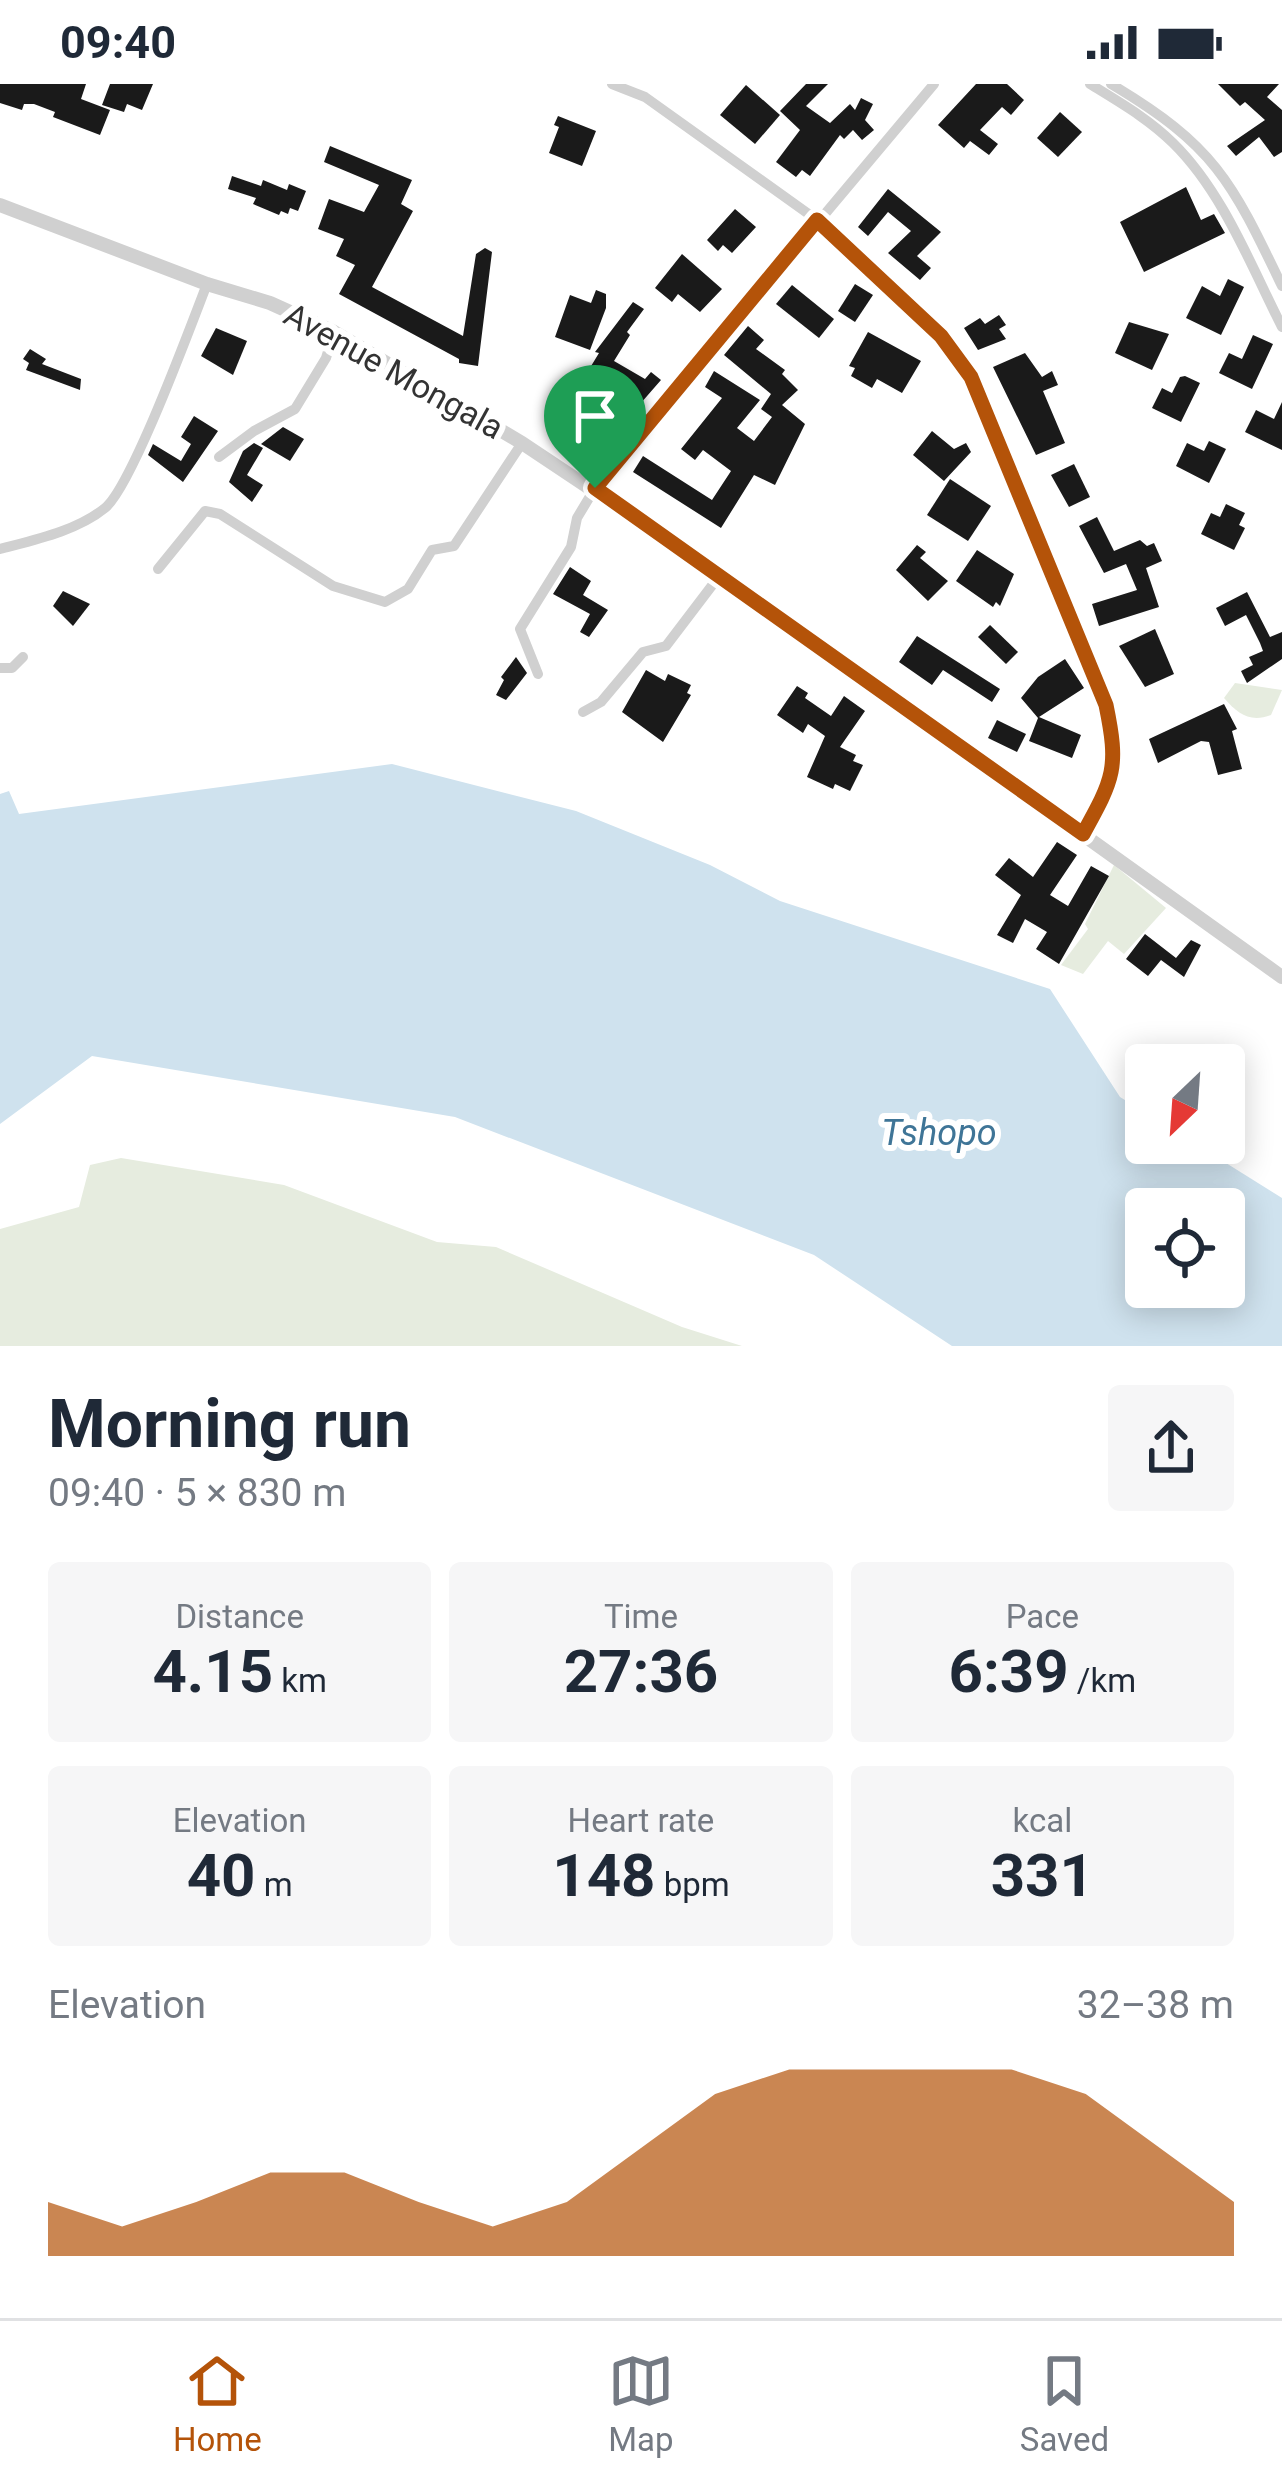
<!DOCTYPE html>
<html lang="en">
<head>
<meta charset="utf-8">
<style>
	:root { --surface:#fff; --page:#f6f6f7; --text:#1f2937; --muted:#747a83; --line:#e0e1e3; --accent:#b45309 }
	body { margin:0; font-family:Roboto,sans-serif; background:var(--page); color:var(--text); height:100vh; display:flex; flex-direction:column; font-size:45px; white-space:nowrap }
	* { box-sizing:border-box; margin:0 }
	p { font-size:39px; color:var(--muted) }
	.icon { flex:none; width:66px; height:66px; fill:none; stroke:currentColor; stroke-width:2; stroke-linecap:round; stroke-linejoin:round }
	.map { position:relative; height:1262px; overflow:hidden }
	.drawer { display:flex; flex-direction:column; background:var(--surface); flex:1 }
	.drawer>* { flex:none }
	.needle { width:78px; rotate:205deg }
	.controls { position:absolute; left:1125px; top:960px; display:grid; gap:24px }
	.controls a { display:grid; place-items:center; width:120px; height:120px; border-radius:12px; background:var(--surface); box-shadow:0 6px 30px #0003; font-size:60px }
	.pin { position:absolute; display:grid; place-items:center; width:102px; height:102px; color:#fff; margin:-123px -51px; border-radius:50% 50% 50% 0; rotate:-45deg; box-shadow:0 0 12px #0007 }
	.pin .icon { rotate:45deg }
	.round { display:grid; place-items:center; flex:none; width:126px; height:126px; border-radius:12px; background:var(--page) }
	.head { display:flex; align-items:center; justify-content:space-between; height:204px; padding:0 48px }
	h1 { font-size:66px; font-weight:700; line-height:90px }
	.metrics { display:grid; grid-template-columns:repeat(3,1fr); gap:18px; height:204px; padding:12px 48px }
	.metrics div { display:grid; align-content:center; border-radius:12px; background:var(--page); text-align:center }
	.metrics b { font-size:60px; font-weight:700 }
	.metrics small { font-size:33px; font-weight:400 }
	.metrics p { font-size:33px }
	.chart { height:336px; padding:24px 48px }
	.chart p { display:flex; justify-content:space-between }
	.chart svg { width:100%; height:216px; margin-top:12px; fill:var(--accent); opacity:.7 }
	.status { display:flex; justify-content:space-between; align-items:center; height:84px; padding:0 60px; background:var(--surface); direction:ltr }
	.status svg { height:33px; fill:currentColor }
	.menu { display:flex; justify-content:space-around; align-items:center; height:168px; border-top:3px solid var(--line); background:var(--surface); font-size:33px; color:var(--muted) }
	.menu a { display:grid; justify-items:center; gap:6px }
	.menu .selected { color:var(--accent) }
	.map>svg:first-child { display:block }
	.green { fill:#e6ecdf }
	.water { fill:#cfe2ee; fill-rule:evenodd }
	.building { fill:#1a1a1a }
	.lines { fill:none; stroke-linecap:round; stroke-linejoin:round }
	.minor { stroke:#d0d0d0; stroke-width:10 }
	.tertiary { stroke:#d0d0d0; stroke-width:14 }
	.route-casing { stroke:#fff; stroke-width:24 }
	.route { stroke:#b45309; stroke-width:15 }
	.labels { text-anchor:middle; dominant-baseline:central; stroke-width:12; stroke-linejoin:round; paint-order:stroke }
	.street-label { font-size:33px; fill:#333; stroke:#fff }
	.water-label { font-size:36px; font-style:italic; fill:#3f7597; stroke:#fff }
</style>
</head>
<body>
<div class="status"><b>09:40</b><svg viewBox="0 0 49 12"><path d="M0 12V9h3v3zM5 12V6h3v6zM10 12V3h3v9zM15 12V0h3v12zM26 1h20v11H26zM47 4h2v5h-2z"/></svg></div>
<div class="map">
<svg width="1282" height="1262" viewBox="0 0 1282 1262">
	<rect width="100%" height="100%" fill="#fff"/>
	<!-- green -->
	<g class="green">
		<path d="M1235,599l47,7 -11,25c-21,8 -33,-1 -47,-17z"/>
		<polygon points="1114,781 1166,824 1124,870 1108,857 1083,890 1061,881 1088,845 1085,840"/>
		<polygon points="121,1074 284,1101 437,1158 496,1163 682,1243 742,1262 0,1262 0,1145 79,1123 90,1081"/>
	</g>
	<!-- water -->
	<path class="water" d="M392,680l184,47 134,54 70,36 270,88 70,108 26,16v30h48l88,55v148h-330l-138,-91 -359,-138 -363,-61 -92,68v-330l9,-3 10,23zM1146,1125h78v78h-78z"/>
	<!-- building -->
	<g class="building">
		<polygon points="0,0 86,0 81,15 110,26 100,51 53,33 55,28 34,20 24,20 22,26 0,19"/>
		<polygon points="110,0 153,0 142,26 127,20 124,28 102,21"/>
		<polygon points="806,0 828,0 806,22 830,39 850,20 855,26 861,14 873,20 865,36 874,46 862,56 853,46 844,55 840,51 810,92 802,86 796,93 776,78 800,46 780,27"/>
		<polygon points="976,0 1007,0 1024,16 1011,31 1002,23 980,46 998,60 989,71 970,57 964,64 938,41"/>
		<polygon points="1218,0 1279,0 1267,13 1282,26 1282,68 1274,73 1259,53 1236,72 1227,62 1265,36 1245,18 1240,22"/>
		<polygon points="746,1 780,31 755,60 720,31"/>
		<polygon points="1060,28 1082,48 1058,73 1037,54"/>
		<polygon points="558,32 596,47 582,82 549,69 559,43 554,41"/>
		<polygon points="330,62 412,96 401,120 413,127 372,203 463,252 476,170 485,164 492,168 478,282 459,279 459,275 339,210 355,181 336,172 344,155 318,145 329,115 364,128 379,101 324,78"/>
		<polygon points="232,92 261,102 263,96 287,106 289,100 306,107 298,127 290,124 288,130 281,127 279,131 253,120 256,114 228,105"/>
		<polygon points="1186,103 1201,136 1214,130 1225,149 1144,188 1120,138"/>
		<polygon points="888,105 941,148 917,172 931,184 920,196 888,169 911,147 888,128 868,152 858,143"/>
		<polygon points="735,125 756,143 732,169 723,161 718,167 707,156"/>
		<polygon points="682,170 722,205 700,228 678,210 672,218 655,204"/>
		<polygon points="1228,195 1244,203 1221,251 1186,234 1202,202 1220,212"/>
		<polygon points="855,200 873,211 855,238 838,227"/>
		<polygon points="792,201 834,235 819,254 776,220"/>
		<polygon points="596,206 606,210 606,224 590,266 555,253 570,211 591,219"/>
		<polygon points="633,218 644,225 627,248 630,251 614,277 645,295 651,288 661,296 620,343 608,335 620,319 582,297 599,269 595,268"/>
		<polygon points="999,231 1006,241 999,245 1006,255 978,266 964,244 980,234 985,240"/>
		<polygon points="1129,238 1169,250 1152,286 1115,269"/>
		<polygon points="748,242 764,256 756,265 785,286 782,290 798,306 782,321 805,340 775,401 754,391 721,444 633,388 643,372 712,416 731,387 703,366 695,376 681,365 722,314 705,303 714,287 760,316 737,344 754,357 772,333 761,325 771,310 724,271"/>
		<polygon points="216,244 247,257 233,291 201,272"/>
		<polygon points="868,248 921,277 902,309 877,295 872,304 851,292 855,284 849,282"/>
		<polygon points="1253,251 1273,260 1252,305 1219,289 1229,269 1242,275"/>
		<polygon points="30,265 46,275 42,280 81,295 80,306 26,286 29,279 23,275"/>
		<polygon points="1025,269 1042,293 1052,287 1058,301 1043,307 1065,359 1036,371 993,283"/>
		<polygon points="1185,292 1200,299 1181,338 1152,324 1162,304 1172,309 1180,293"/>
		<polygon points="1282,318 1282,366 1245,348 1256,326 1274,335"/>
		<polygon points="194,332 218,347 183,398 148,371 153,360 181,377 191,360 181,353"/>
		<polygon points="283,343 304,355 290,377 261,360"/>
		<polygon points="932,347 954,365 966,359 971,368 944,397 913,371"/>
		<polygon points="1209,357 1226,365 1209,399 1176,382 1187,359 1204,367"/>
		<polygon points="254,359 263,364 247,391 263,401 252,418 229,398 243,367"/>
		<polygon points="1074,380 1090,413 1069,423 1051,391"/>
		<polygon points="950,395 991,422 968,457 927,431"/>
		<polygon points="1226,420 1245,429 1239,441 1245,444 1234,466 1201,450 1211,429 1220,433"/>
		<polygon points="1097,433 1114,467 1140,456 1147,462 1154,459 1162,477 1146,484 1159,523 1099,542 1092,520 1137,506 1126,480 1104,489 1079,442"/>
		<polygon points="917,461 926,468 920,474 948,497 928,517 896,486"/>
		<polygon points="977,466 1014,490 1000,522 996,518 993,523 956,497"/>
		<polygon points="570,483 591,497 583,511 608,526 589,553 580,548 590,530 553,510"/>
		<polygon points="63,507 90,520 73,542 53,522"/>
		<polygon points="1247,508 1270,553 1282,548 1282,575 1247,599 1241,587 1253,581 1249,573 1263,567 1260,559 1246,531 1225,542 1216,524"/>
		<polygon points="990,541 1018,568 1006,580 978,553"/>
		<polygon points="1155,545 1174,590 1145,603 1119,562"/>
		<polygon points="917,552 1000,605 992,618 943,586 932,601 899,578"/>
		<polygon points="516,573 527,589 506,616 496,611 504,596 501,593"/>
		<polygon points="1065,575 1084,604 1039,633 1081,651 1072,674 1029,657 1038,634 1021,614 1038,593"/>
		<polygon points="646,586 665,597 668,590 691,601 687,609 691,611 663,658 622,628"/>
		<polygon points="797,602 808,609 805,614 831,632 844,612 865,627 840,663 856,671 853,677 863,681 850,707 835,700 833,705 807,693 825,652 808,640 803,649 777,631"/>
		<polygon points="1224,620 1237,645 1232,647 1242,685 1218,691 1209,658 1201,657 1158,679 1149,655"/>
		<polygon points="997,636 1026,650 1017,668 988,654"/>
		<polygon points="1057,758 1077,771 1050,811 1068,822 1091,782 1109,792 1059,880 1036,865 1047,848 1025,835 1013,859 997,851 1021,811 995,791 1009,774 1033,793"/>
		<polygon points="1145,850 1176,874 1191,856 1201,861 1184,893 1161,876 1148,892 1126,875"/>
	</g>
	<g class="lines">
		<!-- minor -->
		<g class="minor">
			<path d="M612,0l33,13 172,123 145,138 143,347c14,62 9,73 -22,129"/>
			<path d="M1090,0c29,18 59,35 83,59 50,49 78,123 109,184"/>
			<path d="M1111,0c104,62 120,96 171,202"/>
			<polyline points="219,373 254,347 295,325 326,274 334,248"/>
			<path d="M0,465c34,-9 77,-18 105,-41 27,-22 86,-183 102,-224"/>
			<polyline points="158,485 205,427 220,430 333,502 385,518 408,505 432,466 454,462 522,359"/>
			<polyline points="0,584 12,584 23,573"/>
			<polyline points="538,590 520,545 571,463 577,434 595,404 934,0"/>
			<polyline points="583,628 601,618 643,568 666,562 720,491"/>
		</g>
		<!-- tertiary -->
		<polyline class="tertiary" points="0,121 207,200 270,219 334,248 522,359 720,491 1282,893"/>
	</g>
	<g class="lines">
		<defs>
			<path id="route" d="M817,136l124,116 30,41 135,328c13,63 8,73 -23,129l-488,-346z"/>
		</defs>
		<!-- route casing -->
		<use href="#route" class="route-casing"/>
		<!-- route -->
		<use href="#route" class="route"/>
	</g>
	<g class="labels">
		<!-- street labels -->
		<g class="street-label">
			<text transform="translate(394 287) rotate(29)">Avenue Mongala</text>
		</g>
		<!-- water labels -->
		<g class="water-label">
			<text x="939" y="1049">Tshopo</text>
		</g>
	</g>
</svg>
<div class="controls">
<a><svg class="needle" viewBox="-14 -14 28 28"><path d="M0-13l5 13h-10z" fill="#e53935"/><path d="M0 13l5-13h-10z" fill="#747a83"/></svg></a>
<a><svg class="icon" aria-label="locate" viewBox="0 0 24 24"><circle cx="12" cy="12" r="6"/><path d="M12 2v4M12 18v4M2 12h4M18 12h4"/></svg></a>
</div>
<div class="pin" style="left:595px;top:404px;background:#1e9e55"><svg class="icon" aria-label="arrive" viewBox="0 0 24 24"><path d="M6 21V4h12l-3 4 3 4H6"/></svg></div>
</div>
<section class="drawer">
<div class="head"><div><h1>Morning run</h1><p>09:40 · 5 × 830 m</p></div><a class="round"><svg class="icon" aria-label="share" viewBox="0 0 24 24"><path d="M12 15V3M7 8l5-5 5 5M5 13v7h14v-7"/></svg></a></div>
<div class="metrics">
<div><p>Distance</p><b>4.15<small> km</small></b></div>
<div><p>Time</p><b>27:36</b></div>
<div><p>Pace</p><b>6:39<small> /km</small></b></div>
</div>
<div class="metrics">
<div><p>Elevation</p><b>40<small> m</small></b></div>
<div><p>Heart rate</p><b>148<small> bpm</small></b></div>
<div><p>kcal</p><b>331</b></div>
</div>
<div class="chart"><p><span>Elevation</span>32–38 m</p>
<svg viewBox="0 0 160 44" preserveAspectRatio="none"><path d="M0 44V33L10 38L20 33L30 27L40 27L50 33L60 38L70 33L80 22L90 11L100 6L110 6L120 6L130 6L140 11L150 22L160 33V44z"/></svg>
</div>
</section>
<nav class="menu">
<a class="selected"><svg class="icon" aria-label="home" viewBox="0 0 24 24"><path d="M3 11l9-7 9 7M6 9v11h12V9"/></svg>Home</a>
<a><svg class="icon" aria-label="map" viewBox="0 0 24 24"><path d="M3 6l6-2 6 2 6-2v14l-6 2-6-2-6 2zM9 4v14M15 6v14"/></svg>Map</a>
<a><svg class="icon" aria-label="saved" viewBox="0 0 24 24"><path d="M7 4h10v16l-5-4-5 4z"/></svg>Saved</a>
</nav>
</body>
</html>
